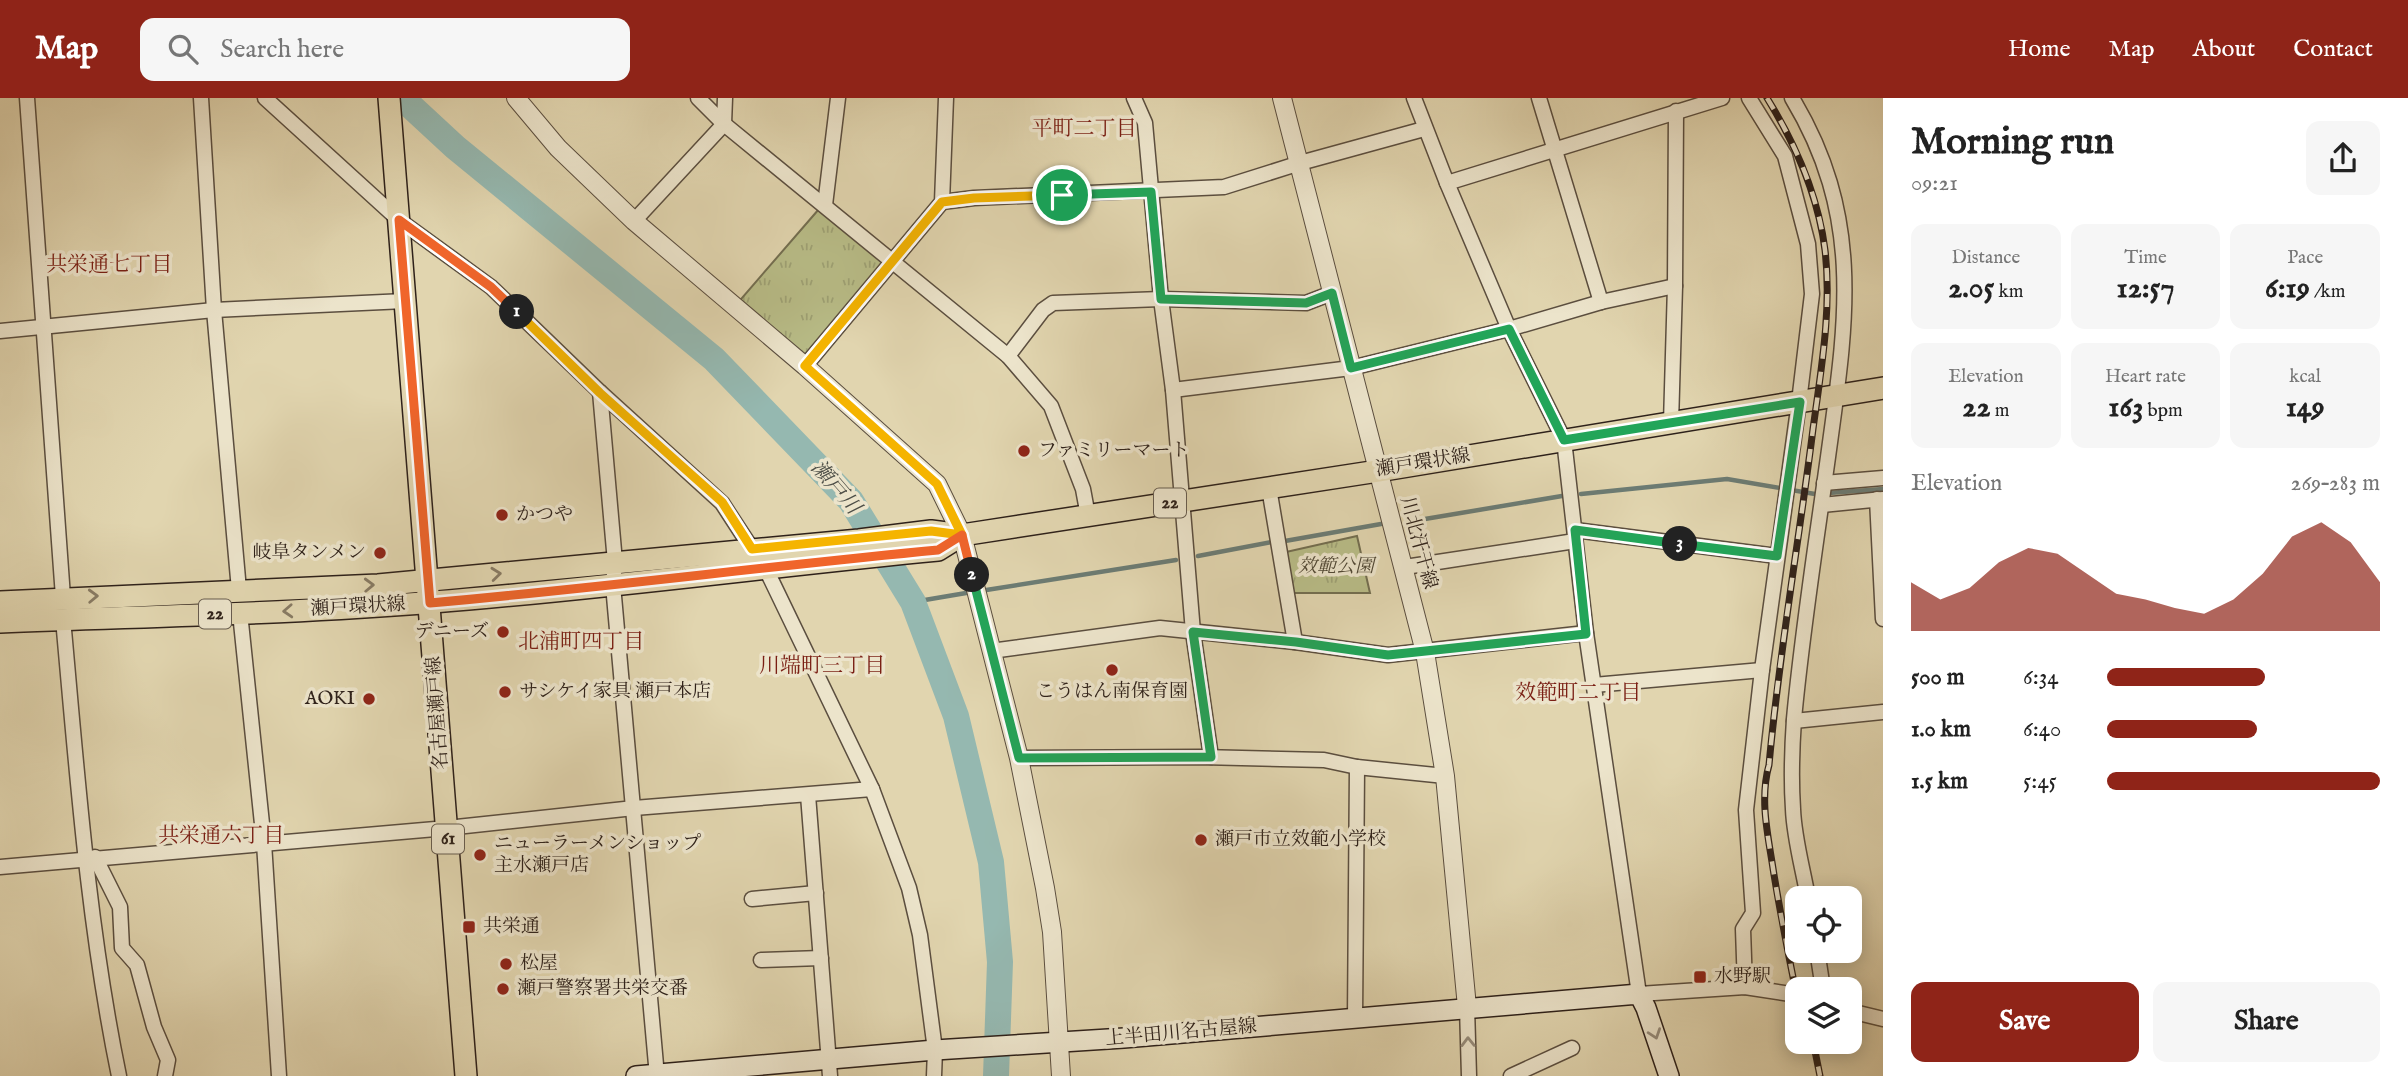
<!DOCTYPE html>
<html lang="en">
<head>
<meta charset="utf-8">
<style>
	:root { --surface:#fff; --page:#f6f6f6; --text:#222; --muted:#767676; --accent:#8f2418 }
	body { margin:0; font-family:"IM FELL English","Noto Serif JP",serif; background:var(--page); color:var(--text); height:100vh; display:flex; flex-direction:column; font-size:26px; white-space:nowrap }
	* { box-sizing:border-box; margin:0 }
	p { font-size:23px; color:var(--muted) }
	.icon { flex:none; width:38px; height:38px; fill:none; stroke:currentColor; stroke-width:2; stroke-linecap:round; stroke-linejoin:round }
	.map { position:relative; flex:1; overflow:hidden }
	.drawer { display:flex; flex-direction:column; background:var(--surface); width:525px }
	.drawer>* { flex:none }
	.tools { position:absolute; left:1785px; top:788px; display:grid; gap:14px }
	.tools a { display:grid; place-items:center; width:77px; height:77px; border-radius:14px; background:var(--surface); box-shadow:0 4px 18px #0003; font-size:35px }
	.pin { position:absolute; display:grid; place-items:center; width:60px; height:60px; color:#fff; margin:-30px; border:4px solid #fff; border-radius:50%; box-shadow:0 2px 7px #0007 }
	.km { position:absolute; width:35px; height:35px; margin:-18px; border-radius:50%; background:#222; color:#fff; font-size:19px; line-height:35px; text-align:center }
	.round { display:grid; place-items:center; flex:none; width:74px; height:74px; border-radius:14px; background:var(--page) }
	.overview { display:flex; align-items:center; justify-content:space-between; height:119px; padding:0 28px }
	h1 { font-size:38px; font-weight:700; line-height:52px }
	.metrics { display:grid; grid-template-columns:repeat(3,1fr); gap:10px; height:119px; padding:7px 28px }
	.metrics div { display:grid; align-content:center; border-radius:14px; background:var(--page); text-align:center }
	.metrics b { font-size:30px; font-weight:700 }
	.metrics small { font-size:19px; font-weight:400 }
	.metrics p { font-size:19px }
	.chart { height:196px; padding:14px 28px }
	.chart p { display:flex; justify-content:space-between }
	.chart svg { width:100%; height:126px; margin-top:7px; fill:var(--accent); opacity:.7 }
	.button { display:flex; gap:14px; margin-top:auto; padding:14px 28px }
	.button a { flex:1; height:80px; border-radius:14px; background:var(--accent); color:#fff; font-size:28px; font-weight:700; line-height:80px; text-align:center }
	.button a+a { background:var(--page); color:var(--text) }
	ul { padding:0 28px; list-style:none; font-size:23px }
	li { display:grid; grid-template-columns:112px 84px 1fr; align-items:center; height:52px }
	li i { height:18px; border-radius:9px; background:var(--accent) }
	header { display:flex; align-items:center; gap:42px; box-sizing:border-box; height:98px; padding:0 35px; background:var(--accent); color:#fff }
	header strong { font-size:33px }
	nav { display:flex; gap:38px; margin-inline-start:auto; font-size:24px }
	.search { width:490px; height:63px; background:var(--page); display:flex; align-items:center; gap:18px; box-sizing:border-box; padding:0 24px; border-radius:14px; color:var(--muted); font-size:26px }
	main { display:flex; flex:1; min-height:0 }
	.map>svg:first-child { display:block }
	.park { fill:url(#park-tufts); stroke:#736e50; stroke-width:2 }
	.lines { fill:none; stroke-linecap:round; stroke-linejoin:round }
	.stream { stroke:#6c7c74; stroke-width:4.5 }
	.river { stroke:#95b8b0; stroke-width:26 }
	.minor-casing { stroke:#5b4e3f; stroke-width:17 }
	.tertiary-casing { stroke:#5b4e3f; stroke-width:20 }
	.secondary-casing { stroke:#2e211a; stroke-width:22 }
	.primary-casing { stroke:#2e211a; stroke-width:24 }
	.minor { stroke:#ece4cb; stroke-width:14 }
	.tertiary { stroke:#ece4cb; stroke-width:18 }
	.secondary { stroke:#ece4cb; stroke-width:19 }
	.primary { stroke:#e1d5af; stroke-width:21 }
	.rail-casing { stroke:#2e211a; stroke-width:7 }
	.rail { stroke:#ece4cb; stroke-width:4.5; stroke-dasharray:13; stroke-linecap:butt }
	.oneway { stroke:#887b64 }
	.oneway2 { stroke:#968c7b }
	.split-1-casing { stroke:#fff; stroke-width:14 }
	.split-2-casing { stroke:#fff; stroke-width:14 }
	.split-3-casing { stroke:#fff; stroke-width:14 }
	.split-4-casing { stroke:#fff; stroke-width:14 }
	.split-1 { stroke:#f5b400; stroke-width:9 }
	.split-2 { stroke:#f0652b; stroke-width:9 }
	.split-3 { stroke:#22a559; stroke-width:9 }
	.split-4 { stroke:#22a559; stroke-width:9 }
	.poi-dot { fill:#8f2418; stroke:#ece4cb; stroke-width:2.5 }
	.labels { text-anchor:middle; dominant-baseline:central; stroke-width:7; stroke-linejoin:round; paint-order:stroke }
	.shield { fill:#ece4cb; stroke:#675c4f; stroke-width:2 }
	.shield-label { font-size:18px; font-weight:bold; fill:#2e211a }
	.poi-label { font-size:19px; fill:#2e211a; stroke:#ece4cb; text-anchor:start }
	.street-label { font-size:19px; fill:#2e211a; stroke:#ece4cb }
	.park-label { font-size:19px; font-style:italic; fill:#504835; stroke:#ece4cb }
	.neighbourhood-label { font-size:21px; fill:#7a1f14; stroke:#ece4cb }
	.water-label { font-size:21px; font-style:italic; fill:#4d4e47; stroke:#ece4cb }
</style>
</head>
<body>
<header>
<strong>Map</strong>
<div class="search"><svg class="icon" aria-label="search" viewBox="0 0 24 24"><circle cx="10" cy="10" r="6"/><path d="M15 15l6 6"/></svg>Search here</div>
<nav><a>Home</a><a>Map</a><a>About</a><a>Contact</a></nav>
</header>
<main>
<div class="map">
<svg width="1883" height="978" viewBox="0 0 1883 978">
	<defs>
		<pattern id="park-tufts" width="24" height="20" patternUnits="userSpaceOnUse" patternTransform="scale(1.75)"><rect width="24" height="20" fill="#b8bc87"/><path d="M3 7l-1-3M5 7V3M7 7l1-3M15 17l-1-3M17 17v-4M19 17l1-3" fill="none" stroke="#9ea174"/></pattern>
	</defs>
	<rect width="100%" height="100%" fill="#e1d5af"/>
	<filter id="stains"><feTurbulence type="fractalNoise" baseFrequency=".00286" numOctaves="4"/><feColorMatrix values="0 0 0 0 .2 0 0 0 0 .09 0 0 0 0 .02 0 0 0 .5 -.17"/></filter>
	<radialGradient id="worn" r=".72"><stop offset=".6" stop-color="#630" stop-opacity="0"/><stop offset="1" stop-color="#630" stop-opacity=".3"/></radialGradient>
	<!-- park -->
	<g class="park">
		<polygon points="819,111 884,165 804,262 735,208"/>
		<polygon points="1357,438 1370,495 1293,495 1286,454"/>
	</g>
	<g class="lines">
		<!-- stream -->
		<g class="stream">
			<polyline points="1581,396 1727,381 1815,396 1883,391"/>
			<polyline points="1407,424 1562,398"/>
			<polyline points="1285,443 1381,426"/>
			<polyline points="1198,458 1272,444"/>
			<polyline points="980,493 1176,462"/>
			<polyline points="913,504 972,494"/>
		</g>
		<!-- river -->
		<polyline class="river" points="402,0 455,49 714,261 851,403 913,504 956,618 991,764 1000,864 996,978"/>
		<defs>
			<g id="minor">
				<polyline points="27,0 63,499"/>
				<polyline points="201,0 214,212 239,492"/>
				<polyline points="265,0 399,122 491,189 600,294 722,405 752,451"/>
				<polyline points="698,0 724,26 1008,258 1051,308 1083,391 1088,418"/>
				<polyline points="1134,0 1145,25 1161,201 1173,292 1193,534 1211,659"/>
				<polyline points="1414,0 1447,85 1509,231 1564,342 1586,535 1639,896 1745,889 1797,897"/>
				<polyline points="1539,0 1601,204"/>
				<path d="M1792,0c73,121 54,227 36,359 -12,87 -26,175 -34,262 -2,29 -3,61 -1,90 1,29 10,60 15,89"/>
				<polyline points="1447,85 1722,0"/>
				<polyline points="942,104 974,100 1224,89 1300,65 1424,31"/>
				<polyline points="825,107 838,0"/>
				<polyline points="634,123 724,26 725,0"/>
				<polyline points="0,233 214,212 405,203"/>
				<polyline points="1008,258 1043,212 1053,205 1161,201 1306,205 1332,195"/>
				<polyline points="805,268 942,104 946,0"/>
				<polyline points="1173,292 1351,270 1509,231 1601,204 1675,188"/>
				<polyline points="600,294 615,464 613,487 657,978"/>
				<polyline points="1671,325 1675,188 1676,13"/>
				<polyline points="1824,385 1883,380"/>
				<polyline points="1269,390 1295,544"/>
				<polyline points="1877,401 1883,521"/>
				<polyline points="1822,407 1883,401"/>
				<polyline points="1575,432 1777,458"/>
				<polyline points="765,469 872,691 909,790 920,837 935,952 934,978"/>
				<polyline points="1405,469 1575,443"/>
				<polyline points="240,515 264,745 279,978"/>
				<path d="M63,521c14,153 25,307 56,457"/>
				<polyline points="991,553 1160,530 1295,544 1388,557 1586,535"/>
				<polyline points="1594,587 1762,572"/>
				<polyline points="1794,623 1883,614"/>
				<polyline points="1019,660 1201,659 1324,662 1357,669 1445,678"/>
				<polyline points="808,697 830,978"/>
				<polyline points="95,759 120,809 122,850 137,867 154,929 168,962 165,978"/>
				<polyline points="0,769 447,730 634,710 872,691"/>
				<polyline points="752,801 816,795"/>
				<polyline points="1817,852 1823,891"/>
				<polyline points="761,862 821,860"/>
				<polyline points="1745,889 1743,831 1753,815 1746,712 1762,572 1799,304 1812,196 1808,146 1785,58 1749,0"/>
				<polyline points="1467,909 1469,978"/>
				<polyline points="1850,913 1883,921"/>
				<polyline points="1355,920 1357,669"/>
				<polyline points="1511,978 1572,950"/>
			</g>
			<g id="tertiary">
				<polyline points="516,0 558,50 634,123 805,268 937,386 962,437 1019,660 1045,790 1052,834 1061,978"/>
				<polyline points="1282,0 1425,554 1445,678 1467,909"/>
			</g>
			<polyline id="secondary" points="636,978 935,952 1124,940 1639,896 1646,910 1669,978"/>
			<g id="primary">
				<polyline points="389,0 466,978"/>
				<polyline points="0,504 378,487 859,442 931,433 962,437 1378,373 1883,290"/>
				<path d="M0,524c144,-6 289,-8 433,-20 169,-13 337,-36 505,-52l24,-15"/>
			</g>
		</defs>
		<!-- minor casing -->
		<use href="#minor" class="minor-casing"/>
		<!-- tertiary casing -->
		<use href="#tertiary" class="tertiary-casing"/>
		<!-- secondary casing -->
		<use href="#secondary" class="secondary-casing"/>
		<!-- primary casing -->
		<use href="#primary" class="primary-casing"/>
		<!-- minor -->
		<use href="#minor" class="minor"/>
		<!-- tertiary -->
		<use href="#tertiary" class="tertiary"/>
		<!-- secondary -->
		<use href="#secondary" class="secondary"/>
		<!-- primary -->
		<use href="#primary" class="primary"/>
		<defs>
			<g id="rail">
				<path d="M1767,0c29,47 51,97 58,152 7,59 -4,120 -12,179 -14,112 -34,224 -44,336 -9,32 -2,66 3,97 7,46 16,90 25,135"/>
				<polyline points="1813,943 1820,978"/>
			</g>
		</defs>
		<!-- rail casing -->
		<use href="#rail" class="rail-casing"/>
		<!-- rail -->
		<use href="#rail" class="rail"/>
	</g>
	<!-- one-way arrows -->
	<defs><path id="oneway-chevron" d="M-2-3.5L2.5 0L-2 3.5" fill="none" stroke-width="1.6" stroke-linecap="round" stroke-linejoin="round" transform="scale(1.75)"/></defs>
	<g class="oneway">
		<use href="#oneway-chevron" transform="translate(496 476) rotate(-6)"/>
		<use href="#oneway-chevron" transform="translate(369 487) rotate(-2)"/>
		<use href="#oneway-chevron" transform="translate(93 498) rotate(-2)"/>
		<use href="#oneway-chevron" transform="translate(288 513) rotate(177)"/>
	</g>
	<g class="oneway2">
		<use href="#oneway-chevron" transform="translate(1655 936) rotate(71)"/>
		<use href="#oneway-chevron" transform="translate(1468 944) rotate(-91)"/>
	</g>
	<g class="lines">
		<defs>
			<polyline id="split-1" points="517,214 600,295 722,404 752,451 931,433 962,437 937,386 805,268 942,104 974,100 1062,97"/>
			<path id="split-2" d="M517,214l-26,-25 -92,-67 31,383c170,-15 339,-37 508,-53l24,-15 10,40"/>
			<polyline id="split-3" points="972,477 1019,660 1211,659 1193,534 1296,544 1388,557 1586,536 1575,432 1680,446"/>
			<polyline id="split-4" points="1062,97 1151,94 1161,201 1306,205 1332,195 1351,270 1509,231 1564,342 1800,304 1777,458 1680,446"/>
		</defs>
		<!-- split-1 casing -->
		<use href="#split-1" class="split-1-casing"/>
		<!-- split-2 casing -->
		<use href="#split-2" class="split-2-casing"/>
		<!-- split-3 casing -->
		<use href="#split-3" class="split-3-casing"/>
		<!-- split-4 casing -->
		<use href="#split-4" class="split-4-casing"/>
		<!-- split-1 -->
		<use href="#split-1" class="split-1"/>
		<!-- split-2 -->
		<use href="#split-2" class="split-2"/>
		<!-- split-3 -->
		<use href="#split-3" class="split-3"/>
		<!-- split-4 -->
		<use href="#split-4" class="split-4"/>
	</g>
	<!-- markers -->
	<g class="poi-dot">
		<circle cx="1024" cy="353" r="7"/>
		<circle cx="502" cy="417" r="7"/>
		<circle cx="380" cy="455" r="7"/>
		<circle cx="503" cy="534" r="7"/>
		<circle cx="1112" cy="572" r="7"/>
		<circle cx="505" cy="594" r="7"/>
		<circle cx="369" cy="601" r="7"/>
		<circle cx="1201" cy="742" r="7"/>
		<circle cx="480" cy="757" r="7"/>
		<rect x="462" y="822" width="14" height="14" rx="3.5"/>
		<circle cx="506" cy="866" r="7"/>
		<rect x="1693" y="872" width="14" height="14" rx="3.5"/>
		<circle cx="503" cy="891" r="7"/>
	</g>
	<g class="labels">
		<!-- shield labels -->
		<g class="shield">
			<rect x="1154" y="390.5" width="32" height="29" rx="5"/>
			<rect x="199" y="501.5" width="32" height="29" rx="5"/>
			<rect x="432" y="726.5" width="32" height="29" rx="5"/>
		</g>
		<g class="shield-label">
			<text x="1170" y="405">22</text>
			<text x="215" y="516">22</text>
			<text x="448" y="741">61</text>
		</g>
		<!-- poi labels -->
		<g class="poi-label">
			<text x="1038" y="353">ファミリーマート</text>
			<text x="516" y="417">かつや</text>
			<text x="366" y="455" text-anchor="end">岐阜タンメン</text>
			<text x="489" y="534" text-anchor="end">デニーズ</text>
			<text x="519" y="594">サシケイ家具 瀬戸本店</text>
			<text x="1112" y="594" text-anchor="middle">こうはん南保育園</text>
			<text x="355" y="601" text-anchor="end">AOKI</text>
			<text x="1215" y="742">瀬戸市立效範小学校</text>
			<text x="494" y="746">ニューラーメンショップ<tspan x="494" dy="22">主水瀬戸店</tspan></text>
			<text x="483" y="829">共栄通</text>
			<text x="520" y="866">松屋</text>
			<text x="1714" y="879">水野駅</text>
			<text x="517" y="891">瀬戸警察署共栄交番</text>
		</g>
		<!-- street labels -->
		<g class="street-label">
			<text transform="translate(1423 365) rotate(-9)">瀬戸環状線</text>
			<text transform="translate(1418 445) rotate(75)">川北汗干線</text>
			<text transform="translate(358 509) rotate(-3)">瀬戸環状線</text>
			<text transform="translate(438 615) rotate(-94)">名古屋瀬戸線</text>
			<text transform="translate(1181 935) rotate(-5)">上半田川名古屋線</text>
		</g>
		<!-- park labels -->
		<g class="park-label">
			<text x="1336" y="469">效範公園</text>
		</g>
		<!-- neighbourhood labels -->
		<g class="neighbourhood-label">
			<text x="1084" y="31">平町二丁目</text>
			<text x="109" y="167">共栄通七丁目</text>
			<text x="581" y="544">北浦町四丁目</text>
			<text x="822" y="568">川端町三丁目</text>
			<text x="1578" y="595">效範町二丁目</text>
			<text x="221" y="738">共栄通六丁目</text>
		</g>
		<!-- water labels -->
		<g class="water-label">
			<text transform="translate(835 390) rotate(49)">瀬戸川</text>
		</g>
	</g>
	<rect width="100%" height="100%" filter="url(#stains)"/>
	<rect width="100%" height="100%" fill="url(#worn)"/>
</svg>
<div class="tools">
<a><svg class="icon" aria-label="locate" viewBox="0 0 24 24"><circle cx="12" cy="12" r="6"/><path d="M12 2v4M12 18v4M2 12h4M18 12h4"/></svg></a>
<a><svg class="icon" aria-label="layers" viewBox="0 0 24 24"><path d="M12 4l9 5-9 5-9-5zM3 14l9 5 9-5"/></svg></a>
</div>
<div class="pin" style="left:1062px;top:97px;background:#1e9e55"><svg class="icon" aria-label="arrive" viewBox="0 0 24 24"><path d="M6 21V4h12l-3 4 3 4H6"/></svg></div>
<b class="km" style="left:517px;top:214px">1</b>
<b class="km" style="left:972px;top:477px">2</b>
<b class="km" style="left:1680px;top:446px">3</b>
</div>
<section class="drawer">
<div class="overview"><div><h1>Morning run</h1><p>09:21</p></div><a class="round"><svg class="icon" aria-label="share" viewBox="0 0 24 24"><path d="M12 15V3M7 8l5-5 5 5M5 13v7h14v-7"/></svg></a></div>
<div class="metrics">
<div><p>Distance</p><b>2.05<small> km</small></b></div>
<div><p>Time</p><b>12:57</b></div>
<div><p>Pace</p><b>6:19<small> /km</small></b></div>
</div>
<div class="metrics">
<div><p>Elevation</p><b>22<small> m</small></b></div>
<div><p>Heart rate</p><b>163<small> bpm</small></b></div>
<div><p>kcal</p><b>149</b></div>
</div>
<div class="chart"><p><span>Elevation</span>269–283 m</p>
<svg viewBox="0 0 160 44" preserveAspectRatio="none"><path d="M0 44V27L10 33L20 29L30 20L40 15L50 17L60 24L70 31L80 33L90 36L100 38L110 33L120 24L130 11L140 6L150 13L160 27V44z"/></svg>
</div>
<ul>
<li><b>500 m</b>6:34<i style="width:58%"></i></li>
<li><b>1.0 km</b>6:40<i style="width:55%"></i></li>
<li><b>1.5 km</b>5:45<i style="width:100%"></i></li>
</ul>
<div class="button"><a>Save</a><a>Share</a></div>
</section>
</main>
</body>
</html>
